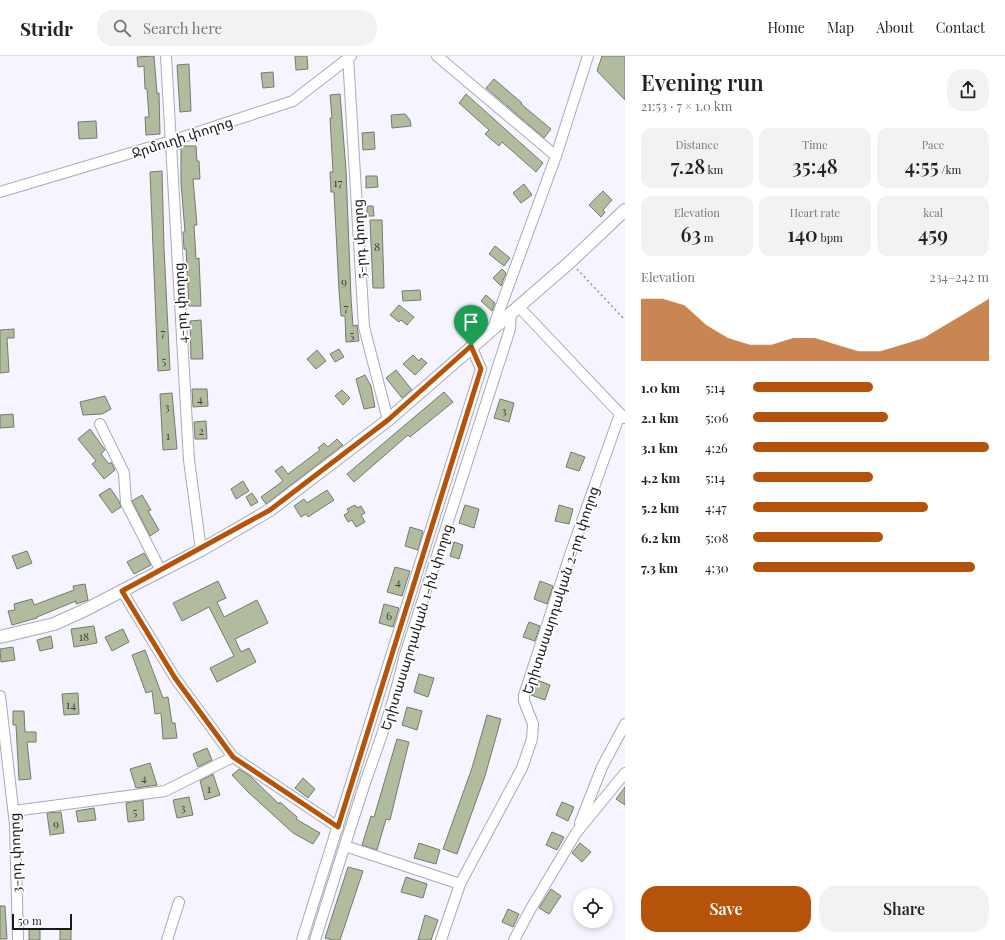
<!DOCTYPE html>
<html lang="en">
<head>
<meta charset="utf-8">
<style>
	:root { --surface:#fff; --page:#f2f2f2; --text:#222; --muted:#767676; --line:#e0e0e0; --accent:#b45309 }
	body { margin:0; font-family:"Playfair Display","Noto Sans Armenian",serif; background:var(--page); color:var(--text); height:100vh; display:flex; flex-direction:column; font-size:15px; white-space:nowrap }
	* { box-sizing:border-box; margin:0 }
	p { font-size:13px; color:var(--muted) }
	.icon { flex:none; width:22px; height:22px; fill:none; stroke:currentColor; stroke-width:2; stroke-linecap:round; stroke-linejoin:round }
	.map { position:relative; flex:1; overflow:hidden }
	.details { display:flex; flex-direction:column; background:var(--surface); width:380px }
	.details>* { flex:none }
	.controls { position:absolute; left:573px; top:832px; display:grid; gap:8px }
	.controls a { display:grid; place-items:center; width:40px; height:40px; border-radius:50%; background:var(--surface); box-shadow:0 2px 6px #0003; font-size:20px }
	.scale { position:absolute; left:12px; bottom:10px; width:60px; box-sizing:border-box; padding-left:4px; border:2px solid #19191f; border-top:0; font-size:11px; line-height:14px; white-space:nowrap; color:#19191f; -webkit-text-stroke:3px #fff; paint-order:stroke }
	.pin { position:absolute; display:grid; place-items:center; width:34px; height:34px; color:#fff; margin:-41px -17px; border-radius:50% 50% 50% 0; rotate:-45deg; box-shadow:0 0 4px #0007 }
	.pin .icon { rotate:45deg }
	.round { display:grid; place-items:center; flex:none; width:42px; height:42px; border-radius:16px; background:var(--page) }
	.overview { display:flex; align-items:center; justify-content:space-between; height:68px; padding:0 16px }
	h1 { font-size:22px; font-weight:600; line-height:30px }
	.figures { display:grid; grid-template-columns:repeat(3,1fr); gap:6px; height:68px; padding:4px 16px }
	.figures div { display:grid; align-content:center; border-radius:10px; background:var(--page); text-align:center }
	.figures b { font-size:20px; font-weight:600 }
	.figures small { font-size:11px; font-weight:400 }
	.figures p { font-size:11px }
	.chart { height:112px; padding:8px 16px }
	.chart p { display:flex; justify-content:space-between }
	.chart svg { width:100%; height:72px; margin-top:4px; fill:var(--accent); opacity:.7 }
	.button { display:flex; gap:8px; margin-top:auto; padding:8px 16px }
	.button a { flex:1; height:46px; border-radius:16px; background:var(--accent); color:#fff; font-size:16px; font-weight:600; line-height:46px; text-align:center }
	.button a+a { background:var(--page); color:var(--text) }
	ul { padding:0 16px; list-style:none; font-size:13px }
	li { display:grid; grid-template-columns:64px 48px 1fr; align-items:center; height:30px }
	li i { height:10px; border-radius:5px; background:var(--accent) }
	header { display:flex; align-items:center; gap:24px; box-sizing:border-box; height:56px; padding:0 20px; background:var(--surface); border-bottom:1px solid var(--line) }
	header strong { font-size:19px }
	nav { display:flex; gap:22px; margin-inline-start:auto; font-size:14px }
	.search { width:280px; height:36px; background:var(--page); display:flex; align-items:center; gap:10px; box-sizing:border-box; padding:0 14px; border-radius:16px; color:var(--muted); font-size:15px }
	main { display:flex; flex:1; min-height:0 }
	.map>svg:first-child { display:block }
	.building { fill:#b1bc9f; stroke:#757b6b }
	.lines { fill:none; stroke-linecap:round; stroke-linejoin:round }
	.minor-casing { stroke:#aba9ba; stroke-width:12 }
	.major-casing { stroke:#aba9ba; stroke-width:14 }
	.path { stroke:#908e97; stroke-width:1.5; stroke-dasharray:2 3; stroke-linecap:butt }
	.minor { stroke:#fff; stroke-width:10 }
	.major { stroke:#fff; stroke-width:12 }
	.route-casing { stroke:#fff; stroke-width:8 }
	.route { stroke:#b45309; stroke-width:5 }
	.labels { text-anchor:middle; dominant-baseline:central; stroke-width:3.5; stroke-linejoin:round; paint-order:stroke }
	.number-label { font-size:12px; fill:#3f423f }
	.street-label { font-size:14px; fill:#19191f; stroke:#fff }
</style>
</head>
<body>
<header>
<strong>Stridr</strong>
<div class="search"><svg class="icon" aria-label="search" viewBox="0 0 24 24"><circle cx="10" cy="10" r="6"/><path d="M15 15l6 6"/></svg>Search here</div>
<nav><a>Home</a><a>Map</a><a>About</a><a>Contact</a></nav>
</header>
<main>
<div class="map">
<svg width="625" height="884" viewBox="0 0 625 884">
	<rect width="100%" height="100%" fill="#f6f4ff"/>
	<!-- building -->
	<g class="building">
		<polygon points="154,0 157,37 159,37 160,78 146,79 145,61 149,61 147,33 145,33 144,10 138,11 137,1"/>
		<polygon points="295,0 307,0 308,13 296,14"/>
		<polygon points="602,0 625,0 625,44 597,15"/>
		<polygon points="189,8 191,55 180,56 177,9"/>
		<polygon points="273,16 274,31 263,32 261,17"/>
		<polygon points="494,23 522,47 521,48 551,73 544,82 486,32"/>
		<polygon points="340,38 346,114 351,242 353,270 357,269 359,285 346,286 345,260 341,260 339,234 334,136 331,136 330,116 333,116 330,62 332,62 330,39"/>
		<polygon points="466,38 543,107 536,116 502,86 499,90 485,78 489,74 459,47"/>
		<polygon points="405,58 410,64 411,70 392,72 391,59"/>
		<polygon points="96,65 97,82 79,83 78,66"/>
		<polygon points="374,76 375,93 363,94 362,77"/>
		<polygon points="181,90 196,90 197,105 199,105 200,123 193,123 197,169 194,169 196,203 199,202 201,250 189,250 186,193 184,193 183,176 185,176 181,126"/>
		<polygon points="162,115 164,192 170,314 158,315 150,116"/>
		<polygon points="366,120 377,120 378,131 366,132"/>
		<polygon points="524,128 532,139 521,147 513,137"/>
		<polygon points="603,135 612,144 603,154 605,156 601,161 589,149"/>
		<polygon points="367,150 373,150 374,160 367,160"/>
		<polygon points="370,164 382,164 384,232 373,232"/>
		<polygon points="495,190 510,202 504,210 489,198"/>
		<polygon points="502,213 506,217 501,230 493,222"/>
		<polygon points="420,234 421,244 403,245 402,235"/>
		<polygon points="486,239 495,247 492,255 481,245"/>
		<polygon points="399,249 414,261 407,269 401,264 399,266 390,259"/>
		<polygon points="201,264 203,303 191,303 190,265"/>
		<polygon points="14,273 14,282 7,282 9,316 0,317 0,274"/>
		<polygon points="339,293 344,301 335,306 330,298"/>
		<polygon points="317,294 326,305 316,313 307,303"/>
		<polygon points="413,299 419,305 421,302 427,307 415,319 403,308"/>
		<polygon points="396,314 412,334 402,342 386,322"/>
		<polygon points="365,319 371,330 375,351 364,353 356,323"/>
		<polygon points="192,333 207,333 208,350 193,351"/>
		<polygon points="342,334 350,342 343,349 335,340"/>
		<polygon points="444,336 453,346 410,381 408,379 354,426 347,418"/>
		<polygon points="172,337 177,393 163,394 160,338"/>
		<polygon points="105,340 111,353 102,358 83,359 80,346"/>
		<polygon points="500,343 514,347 509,366 494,362"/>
		<polygon points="13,358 14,371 0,372 0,359"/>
		<polygon points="206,365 207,383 195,383 194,366"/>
		<polygon points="90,373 105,394 101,398 109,408 111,406 115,414 104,423 92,408 96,405 78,383"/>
		<polygon points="337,383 343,389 266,448 261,441 283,425 275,415 282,410 288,418 320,394 318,392 324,387 328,391"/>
		<polygon points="571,396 585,401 579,415 566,411"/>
		<polygon points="243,425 249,435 236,443 231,433"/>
		<polygon points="110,432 119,445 121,451 112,457 99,439"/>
		<polygon points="327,434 334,444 308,461 306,458 301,461 294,450 304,443 307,447"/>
		<polygon points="252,437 258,446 251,450 246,441"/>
		<polygon points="142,439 151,454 148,455 159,474 150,480 132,445"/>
		<polygon points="355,449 357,452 361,450 365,457 361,459 365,466 356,471 352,464 348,466 344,459 349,456 347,453"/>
		<polygon points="465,449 479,453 474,472 459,467"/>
		<polygon points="559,449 573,453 569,468 555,465"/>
		<polygon points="410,471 423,475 418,494 405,490"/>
		<polygon points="454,486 463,489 459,503 450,500"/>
		<polygon points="27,495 32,507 17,513 12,500"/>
		<polygon points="144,497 151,509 134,518 127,506"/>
		<polygon points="395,511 410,515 402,540 387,536"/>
		<polygon points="218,525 226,542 217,546 224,561 257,544 268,567 235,583 241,596 249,592 256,606 217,626 210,612 234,600 209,551 182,565 173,547"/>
		<polygon points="540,525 553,530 547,548 534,543"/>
		<polygon points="85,528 88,544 76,548 76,545 37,561 37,562 12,569 8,555 15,554 14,548 32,543 34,549 74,534 73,530"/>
		<polygon points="384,548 399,552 393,571 379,567"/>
		<polygon points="529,566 540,570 535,585 523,581"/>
		<polygon points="94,570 97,587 74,591 71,573"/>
		<polygon points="123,573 129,586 112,595 105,581"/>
		<polygon points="51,580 53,592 40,595 37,584"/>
		<polygon points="13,591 15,604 1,606 0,593"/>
		<polygon points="145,594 163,642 168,641 172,667 175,667 177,682 163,683 161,657 155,658 152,635 146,637 132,599"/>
		<polygon points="419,618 434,622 428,641 414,636"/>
		<polygon points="537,624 550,629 545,644 531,639"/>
		<polygon points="78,637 79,658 64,659 62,638"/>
		<polygon points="407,651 422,655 417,674 402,669"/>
		<polygon points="13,655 24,655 25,676 36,676 36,686 27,686 31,723 19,724 16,669 13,669"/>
		<polygon points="487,659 501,663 485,720 457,798 443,793 472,712"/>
		<polygon points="397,683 409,686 390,764 386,763 377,794 362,789 371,760 374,761"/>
		<polygon points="207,692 212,704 198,711 193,698"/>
		<polygon points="150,707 157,729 136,732 130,713"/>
		<polygon points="239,713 250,720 279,748 280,746 297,761 296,763 320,777 313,788 293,777 248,736 232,719"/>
		<polygon points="213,718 220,739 205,744 200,725"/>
		<polygon points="303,722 315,733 308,742 295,732"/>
		<polygon points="625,731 625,749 616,743"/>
		<polygon points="189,741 193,759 177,762 173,744"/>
		<polygon points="143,744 144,764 128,766 126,747"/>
		<polygon points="562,746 574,751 568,765 556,759"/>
		<polygon points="94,752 96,764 78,766 76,755"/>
		<polygon points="61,756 64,777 50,779 47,757"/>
		<polygon points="552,776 564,781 557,794 546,789"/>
		<polygon points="419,787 440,794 436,808 414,802"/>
		<polygon points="580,787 591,796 582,806 572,797"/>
		<polygon points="348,811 363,815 340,884 333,884 325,882"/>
		<polygon points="406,821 427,828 423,842 401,836"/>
		<polygon points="551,833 561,840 549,858 539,852"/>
		<polygon points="0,850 5,850 7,883 0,883"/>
		<polygon points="508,853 519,858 513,871 502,866"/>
		<polygon points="425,859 438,864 431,884 418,884"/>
		<rect x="29" y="873" width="11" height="11"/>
		<rect x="60" y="873" width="11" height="11"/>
	</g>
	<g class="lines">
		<defs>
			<g id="minor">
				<polyline points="166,0 189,404 201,494"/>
				<polyline points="348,0 364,271 388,364"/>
				<polyline points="437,0 556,100"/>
				<polyline points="0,136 171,85 293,45 351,0"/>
				<polyline points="518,250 624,362"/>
				<polyline points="493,272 556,100 588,0"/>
				<polyline points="100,368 124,417 126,447 161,515"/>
				<polyline points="122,535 175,622 233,701 338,771"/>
				<polyline points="0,640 15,769 18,884"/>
				<polyline points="14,755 165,735 233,701"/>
				<polyline points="580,767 602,711 625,668"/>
				<polyline points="345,790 460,828"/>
				<polyline points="167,884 179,846"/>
				<polyline points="302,884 481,313 471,290"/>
				<path d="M315,884c17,-54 34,-109 52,-163 14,-39 28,-78 37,-119l106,-329 1,-17"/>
				<polyline points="441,884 460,828 522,712 532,683 533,668 524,645 524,639 570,499 620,358"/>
				<polyline points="514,884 530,854 576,777 625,717"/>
			</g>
			<polyline id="major" points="0,581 54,568 83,555 201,494 270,454 388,364 570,206 625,154"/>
		</defs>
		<!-- minor casing -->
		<use href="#minor" class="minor-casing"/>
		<!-- major casing -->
		<use href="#major" class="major-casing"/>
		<!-- path -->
		<polyline class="path" points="577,213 625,264"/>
		<!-- minor -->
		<use href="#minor" class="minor"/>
		<!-- major -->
		<use href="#major" class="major"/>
	</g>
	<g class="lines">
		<defs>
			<polygon id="route" points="471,290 481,313 338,771 233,701 175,622 122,535 270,454 388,364"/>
		</defs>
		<!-- route casing -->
		<use href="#route" class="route-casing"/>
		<!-- route -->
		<use href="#route" class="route"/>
	</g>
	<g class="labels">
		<!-- number labels -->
		<g class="number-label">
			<text x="338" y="126">17</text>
			<text x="377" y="190">8</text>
			<text x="344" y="225">9</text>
			<text x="346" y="251">7</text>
			<text x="163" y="276">7</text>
			<text x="352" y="278">5</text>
			<text x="164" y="304">5</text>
			<text x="200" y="342">4</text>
			<text x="167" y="350">3</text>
			<text x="504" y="354">3</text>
			<text x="201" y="374">2</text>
			<text x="168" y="379">1</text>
			<text x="398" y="525">4</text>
			<text x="389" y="559">6</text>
			<text x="84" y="580">18</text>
			<text x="71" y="648">14</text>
			<text x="144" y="721">4</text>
			<text x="209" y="732">1</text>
			<text x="183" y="751">3</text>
			<text x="135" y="755">5</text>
			<text x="56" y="767">9</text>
		</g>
		<!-- street labels -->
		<g class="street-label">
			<text transform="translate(182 81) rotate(-18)">Ջրմուղի փողոց</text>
			<text transform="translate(359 183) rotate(-93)">5-րդ փողոց</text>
			<text transform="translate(180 247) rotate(-93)">4-րդ փողոց</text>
			<text transform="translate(560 534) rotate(-72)">Երիտասարդական 2-րդ փողոց</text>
			<text transform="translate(416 571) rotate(-73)">Երիտասարդական 1-ին փողոց</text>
			<text transform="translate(15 797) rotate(-92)">3-րդ փողոց</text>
		</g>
	</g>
</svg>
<div class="controls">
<a><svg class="icon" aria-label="locate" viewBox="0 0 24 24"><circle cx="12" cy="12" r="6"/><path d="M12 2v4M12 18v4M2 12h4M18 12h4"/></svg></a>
</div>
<div class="scale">50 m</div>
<div class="pin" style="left:471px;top:290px;background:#1e9e55"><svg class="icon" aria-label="arrive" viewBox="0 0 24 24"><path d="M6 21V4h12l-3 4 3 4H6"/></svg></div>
</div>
<section class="details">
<div class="overview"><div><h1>Evening run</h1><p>21:53 · 7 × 1.0 km</p></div><a class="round"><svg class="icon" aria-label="share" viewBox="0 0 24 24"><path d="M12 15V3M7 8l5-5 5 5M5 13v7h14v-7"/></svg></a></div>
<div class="figures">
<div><p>Distance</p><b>7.28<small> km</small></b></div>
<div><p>Time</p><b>35:48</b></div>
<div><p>Pace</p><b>4:55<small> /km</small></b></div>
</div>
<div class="figures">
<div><p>Elevation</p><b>63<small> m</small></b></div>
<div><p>Heart rate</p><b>140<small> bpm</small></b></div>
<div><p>kcal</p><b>459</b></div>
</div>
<div class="chart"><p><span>Elevation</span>234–242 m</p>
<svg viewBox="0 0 160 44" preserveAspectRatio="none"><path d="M0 44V6L10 6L20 10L30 22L40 30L50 34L60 34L70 30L80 30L90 34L100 38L110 38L120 34L130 30L140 22L150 14L160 6V44z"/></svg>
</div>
<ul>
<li><b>1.0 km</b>5:14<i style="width:51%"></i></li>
<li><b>2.1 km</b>5:06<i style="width:57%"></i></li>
<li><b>3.1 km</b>4:26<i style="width:100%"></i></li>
<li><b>4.2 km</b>5:14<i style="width:51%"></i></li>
<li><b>5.2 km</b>4:47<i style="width:74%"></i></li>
<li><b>6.2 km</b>5:08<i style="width:55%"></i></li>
<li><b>7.3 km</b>4:30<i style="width:94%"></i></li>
</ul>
<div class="button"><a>Save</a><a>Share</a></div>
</section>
</main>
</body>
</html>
